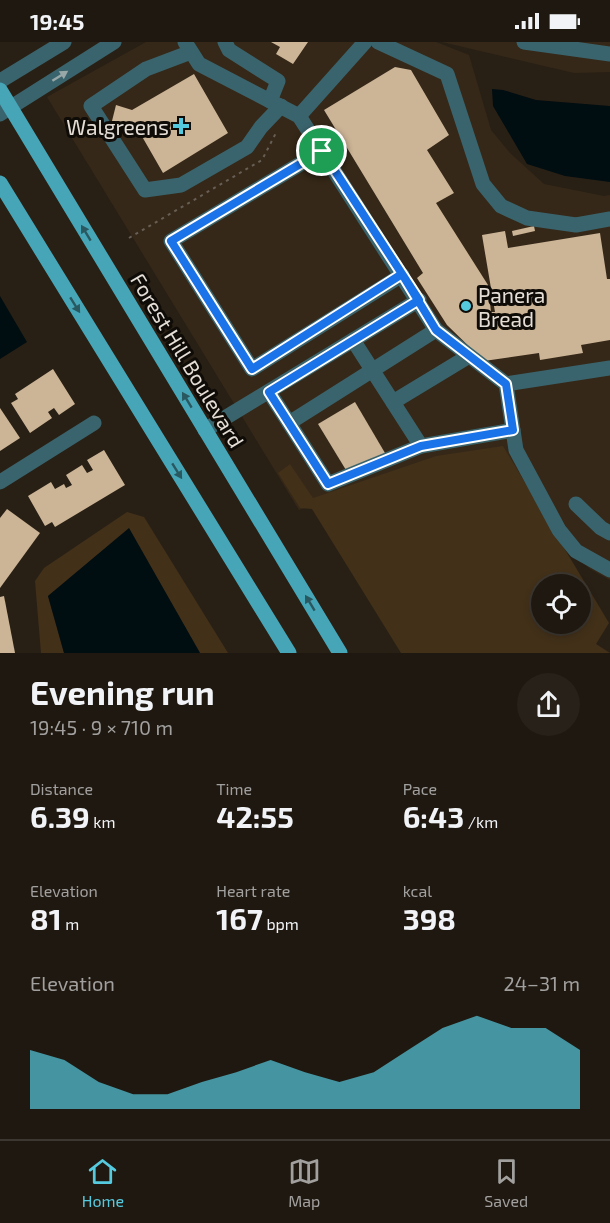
<!DOCTYPE html>
<html lang="en">
<head>
<meta charset="utf-8">
<style>
	:root { --surface:#1f1810; --page:#272119; --text:#f1f3f6; --muted:#a1a09f; --line:#3c3730; --accent:#55cadf }
	body { margin:0; font-family:"Exo 2",sans-serif; background:var(--page); color:var(--text); height:100vh; display:flex; flex-direction:column; font-size:22px; white-space:nowrap }
	* { box-sizing:border-box; margin:0 }
	p { font-size:20px; color:var(--muted) }
	.icon { flex:none; width:33px; height:33px; fill:none; stroke:currentColor; stroke-width:2; stroke-linecap:round; stroke-linejoin:round }
	.map { position:relative; height:611px; overflow:hidden }
	.side { display:flex; flex-direction:column; background:var(--surface); flex:1 }
	.side>* { flex:none }
	.fabs { position:absolute; left:531px; top:532px; display:grid; gap:12px }
	.fabs a { display:grid; place-items:center; width:60px; height:60px; border-radius:50%; background:var(--surface); box-shadow:0 3px 9px #0003,0 0 0 2px var(--line); font-size:30px }
	.pin { position:absolute; display:grid; place-items:center; width:51px; height:51px; color:#fff; margin:-26px; border:3px solid #fff; border-radius:50%; box-shadow:0 2px 6px #0007 }
	.round { display:grid; place-items:center; flex:none; width:63px; height:63px; border-radius:32px; background:var(--page) }
	.headline { display:flex; align-items:center; justify-content:space-between; height:102px; padding:0 30px }
	h1 { font-size:33px; font-weight:700; line-height:45px }
	.metrics { display:grid; grid-template-columns:repeat(3,1fr); gap:9px; height:102px; padding:6px 30px }
	.metrics div { display:grid; align-content:center }
	.metrics b { font-size:30px; font-weight:700 }
	.metrics small { font-size:16px; font-weight:400 }
	.metrics p { font-size:16px }
	.chart { height:168px; padding:12px 30px }
	.chart p { display:flex; justify-content:space-between }
	.chart svg { width:100%; height:108px; margin-top:6px; fill:var(--accent); opacity:.7 }
	.status { display:flex; justify-content:space-between; align-items:center; height:42px; padding:0 30px; background:var(--surface); direction:ltr }
	.status svg { height:16px; fill:currentColor }
	.tabs { display:flex; justify-content:space-around; align-items:center; height:84px; border-top:2px solid var(--line); background:var(--surface); font-size:16px; color:var(--muted) }
	.tabs a { display:grid; justify-items:center; gap:3px }
	.tabs .current { color:var(--accent) }
	.map>svg:first-child { display:block }
	.built { fill:#352818 }
	.green { fill:#423019; fill-rule:evenodd }
	.water { fill:#000d11 }
	.building { fill:#ccb496 }
	.lines { fill:none; stroke-linecap:round; stroke-linejoin:round }
	.path { stroke:#675f55; stroke-width:2; stroke-dasharray:3 4.5; stroke-linecap:butt }
	.minor { stroke:#3a646d; stroke-width:15 }
	.major { stroke:#46a6b8; stroke-width:15 }
	.oneway { fill:#98a7a7 }
	.oneway2 { fill:#2a5860 }
	.route-casing { stroke:#fff; stroke-width:12 }
	.route { stroke:#1a73e8; stroke-width:8 }
	.poi-dot { fill:#55cadf; stroke:#0f0b07; stroke-width:2 }
	.labels { text-anchor:middle; dominant-baseline:central; stroke-width:6; stroke-linejoin:round; paint-order:stroke }
	.poi-label { font-size:21px; fill:#e4ded6; stroke:#0f0b07; text-anchor:end }
	.street-label { font-size:21px; fill:#e4ded6; stroke:#0f0b07 }
</style>
</head>
<body>
<div class="status"><b>19:45</b><svg viewBox="0 0 49 12"><path d="M0 12V9h3v3zM5 12V6h3v6zM10 12V3h3v9zM15 12V0h3v12zM26 1h20v11H26zM47 4h2v5h-2z"/></svg></div>
<div class="map">
<svg width="610" height="611" viewBox="0 0 610 611">
	<rect width="100%" height="100%" fill="#292015"/>
	<!-- built -->
	<g class="built">
		<polygon points="146,0 436,0 469,13 491,88 510,111 544,142 604,154 610,153 610,538 590,527 567,506 435,417 299,468 47,55"/>
		<polygon points="442,0 610,0 610,30 574,31"/>
	</g>
	<!-- green -->
	<g class="green">
		<path d="M503,404l106,177 -13,21 14,9h-209l-89,-144 -12,-1 -22,-35 12,-9 23,34 123,-42zM542,543h38v39h-38z"/>
		<polygon points="127,470 144,475 228,611 200,611 129,487 48,554 64,611 41,611 35,539 44,526"/>
	</g>
	<!-- water -->
	<g class="water">
		<polygon points="492,47 503,48 536,58 610,64 610,140 565,134 527,122 493,64"/>
		<polygon points="0,254 27,300 0,317"/>
		<polygon points="129,486 200,611 64,611 48,554"/>
	</g>
	<!-- building -->
	<g class="building">
		<polygon points="271,0 308,0 293,22 276,12 280,5"/>
		<polygon points="395,25 411,28 449,93 427,108 454,151 436,161 488,243 491,270 495,270 482,193 505,189 508,206 600,191 607,237 610,237 610,298 581,303 583,311 540,318 539,311 484,319 447,283 417,236 423,231 324,68"/>
		<polygon points="194,32 228,91 163,131 136,84 112,79 116,63 132,68"/>
		<polygon points="534,184 535,189 513,194 512,189"/>
		<polygon points="53,327 75,362 59,373 54,366 48,370 52,376 30,391 11,361 18,357 15,352"/>
		<polygon points="355,360 385,411 349,433 318,382"/>
		<polygon points="0,366 20,396 0,409"/>
		<polygon points="104,408 125,443 55,485 52,480 45,484 28,454 51,440 55,447 64,442 66,446 72,443 66,433 82,423 87,431 93,428 87,418"/>
		<polygon points="7,467 40,491 0,546 0,476"/>
		<polygon points="4,554 15,611 0,611 0,555"/>
	</g>
	<g class="lines">
		<!-- path -->
		<polyline class="path" points="129,196 262,118 277,89"/>
		<!-- minor -->
		<g class="minor">
			<polyline points="185,0 199,22 299,74 436,288 506,342 610,326"/>
			<polyline points="225,0 229,8 278,39 270,59"/>
			<polyline points="378,0 447,32 483,142 501,164 527,176 576,183 610,177"/>
			<polyline points="524,0 610,12"/>
			<polyline points="191,10 146,27 91,64 145,148 181,143 247,105 261,85 281,64"/>
			<polyline points="0,39 64,0"/>
			<polyline points="0,72 114,0"/>
			<polyline points="299,74 365,0"/>
			<polyline points="322,109 171,199 252,327 402,233"/>
			<polyline points="353,298 421,404 513,388"/>
			<polyline points="506,342 516,408 559,488 576,509 610,528"/>
			<polyline points="269,350 289,381 436,288"/>
			<polyline points="393,360 469,314"/>
			<polyline points="289,381 328,442 421,404"/>
			<polyline points="205,388 419,258"/>
			<polyline points="0,440 94,381"/>
			<polyline points="576,462 601,486 610,491"/>
		</g>
		<!-- major -->
		<g class="major">
			<polyline points="0,48 340,611"/>
			<polyline points="0,141 289,611"/>
		</g>
	</g>
	<!-- one-way arrows -->
	<defs><path id="oneway-solid" d="M-6-.8H1V-3.2L6.5 0L1 3.2V.8H-6Z" transform="scale(1.5)"/></defs>
	<use class="oneway" href="#oneway-solid" transform="translate(60 34) rotate(-32)"/>
	<g class="oneway2">
		<use href="#oneway-solid" transform="translate(86 191) rotate(-121)"/>
		<use href="#oneway-solid" transform="translate(75 263) rotate(58)"/>
		<use href="#oneway-solid" transform="translate(187 358) rotate(-121)"/>
		<use href="#oneway-solid" transform="translate(177 429) rotate(58)"/>
		<use href="#oneway-solid" transform="translate(310 561) rotate(-121)"/>
	</g>
	<g class="lines">
		<defs>
			<polyline id="route" points="322,109 419,258 269,350 328,442 421,404 513,388 506,342 436,288 402,232 252,327 171,199 322,109"/>
		</defs>
		<!-- route casing -->
		<use href="#route" class="route-casing"/>
		<!-- route -->
		<use href="#route" class="route"/>
	</g>
	<!-- markers -->
	<g class="poi-dot">
		<path d="M178 75h6v6h6v6h-6v6h-6v-6h-6v-6h6z"/>
		<circle cx="466" cy="264" r="6"/>
	</g>
	<g class="labels">
		<!-- poi labels -->
		<g class="poi-label">
			<text x="169" y="84">Walgreens</text>
			<text x="478" y="252" text-anchor="start">Panera<tspan x="478" dy="24">Bread</tspan></text>
		</g>
		<!-- street labels -->
		<g class="street-label">
			<text transform="translate(188 318) rotate(59)">Forest Hill Boulevard</text>
		</g>
	</g>
</svg>
<div class="fabs">
<a><svg class="icon" aria-label="locate" viewBox="0 0 24 24"><circle cx="12" cy="12" r="6"/><path d="M12 2v4M12 18v4M2 12h4M18 12h4"/></svg></a>
</div>
<div class="pin" style="left:322px;top:109px;background:#1e9e55"><svg class="icon" aria-label="arrive" viewBox="0 0 24 24"><path d="M6 21V4h12l-3 4 3 4H6"/></svg></div>
</div>
<section class="side">
<div class="headline"><div><h1>Evening run</h1><p>19:45 · 9 × 710 m</p></div><a class="round"><svg class="icon" aria-label="share" viewBox="0 0 24 24"><path d="M12 15V3M7 8l5-5 5 5M5 13v7h14v-7"/></svg></a></div>
<div class="metrics">
<div><p>Distance</p><b>6.39<small> km</small></b></div>
<div><p>Time</p><b>42:55</b></div>
<div><p>Pace</p><b>6:43<small> /km</small></b></div>
</div>
<div class="metrics">
<div><p>Elevation</p><b>81<small> m</small></b></div>
<div><p>Heart rate</p><b>167<small> bpm</small></b></div>
<div><p>kcal</p><b>398</b></div>
</div>
<div class="chart"><p><span>Elevation</span>24–31 m</p>
<svg viewBox="0 0 160 44" preserveAspectRatio="none"><path d="M0 44V20L10 24L20 33L30 38L40 38L50 33L60 29L70 24L80 29L90 33L100 29L110 20L120 11L130 6L140 11L150 11L160 20V44z"/></svg>
</div>
</section>
<nav class="tabs">
<a class="current"><svg class="icon" aria-label="home" viewBox="0 0 24 24"><path d="M3 11l9-7 9 7M6 9v11h12V9"/></svg>Home</a>
<a><svg class="icon" aria-label="map" viewBox="0 0 24 24"><path d="M3 6l6-2 6 2 6-2v14l-6 2-6-2-6 2zM9 4v14M15 6v14"/></svg>Map</a>
<a><svg class="icon" aria-label="saved" viewBox="0 0 24 24"><path d="M7 4h10v16l-5-4-5 4z"/></svg>Saved</a>
</nav>
</body>
</html>
